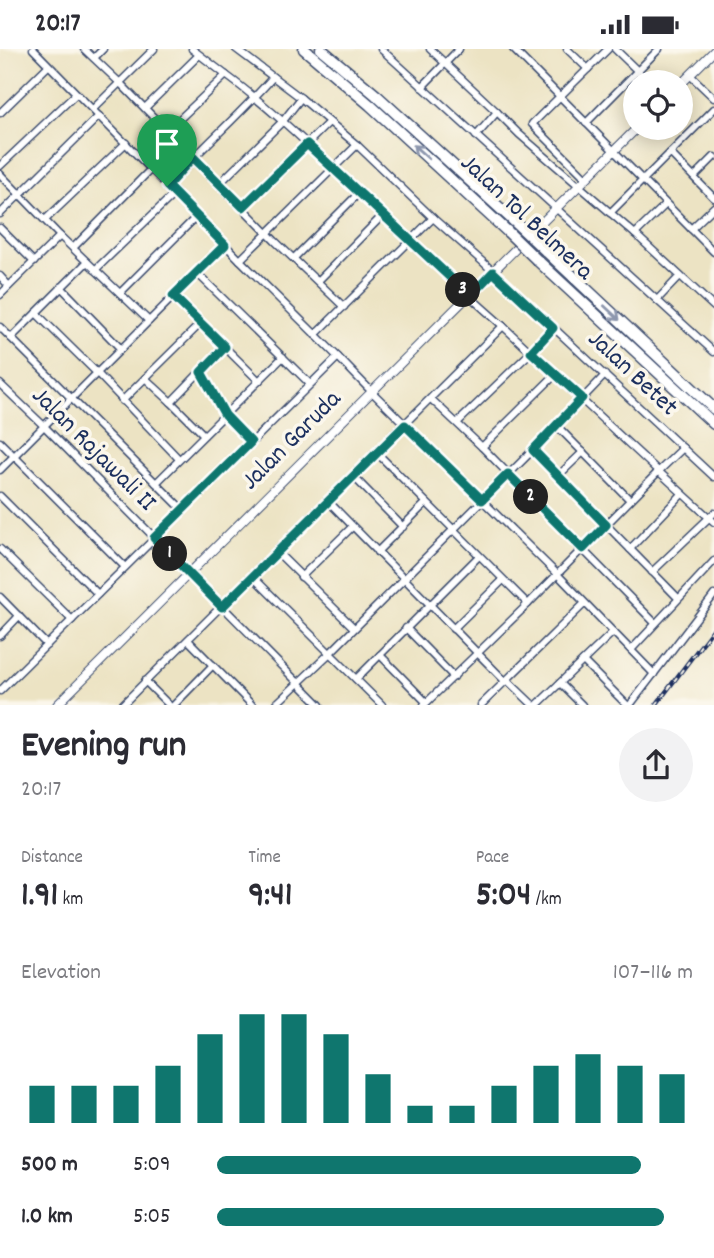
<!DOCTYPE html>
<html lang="en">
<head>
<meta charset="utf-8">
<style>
	:root { --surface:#fff; --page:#f2f2f3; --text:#2b2b33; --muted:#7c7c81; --accent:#0f766e }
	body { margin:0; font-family:Dekko,sans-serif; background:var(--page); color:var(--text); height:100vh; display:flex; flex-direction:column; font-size:26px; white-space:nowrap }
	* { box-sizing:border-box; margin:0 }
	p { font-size:23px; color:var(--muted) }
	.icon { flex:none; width:38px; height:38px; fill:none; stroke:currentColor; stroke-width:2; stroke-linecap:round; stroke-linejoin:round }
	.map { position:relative; height:656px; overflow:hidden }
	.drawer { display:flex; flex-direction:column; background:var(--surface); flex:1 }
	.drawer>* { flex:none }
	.buttons { position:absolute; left:623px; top:21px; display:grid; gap:14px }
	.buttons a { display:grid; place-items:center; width:70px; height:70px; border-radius:50%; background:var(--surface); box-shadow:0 4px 18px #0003; font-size:35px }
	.pin { position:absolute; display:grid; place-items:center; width:60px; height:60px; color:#fff; margin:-72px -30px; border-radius:50% 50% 50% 0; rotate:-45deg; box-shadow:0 0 7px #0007 }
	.pin .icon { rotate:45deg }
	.km { position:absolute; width:35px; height:35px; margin:-18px; border-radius:50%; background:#222; color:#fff; font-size:19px; line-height:35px; text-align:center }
	.round { display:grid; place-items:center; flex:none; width:74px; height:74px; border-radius:37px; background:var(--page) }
	.headline { display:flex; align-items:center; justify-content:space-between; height:119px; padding:0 21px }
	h1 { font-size:38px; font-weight:700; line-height:52px }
	.stats { display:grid; grid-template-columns:repeat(3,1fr); gap:10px; height:119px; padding:7px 21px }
	.stats div { display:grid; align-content:center }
	.stats b { font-size:35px; font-weight:700 }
	.stats small { font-size:19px; font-weight:400 }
	.stats p { font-size:19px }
	.chart { height:196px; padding:14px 21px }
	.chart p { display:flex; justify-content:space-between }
	.chart svg { width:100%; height:126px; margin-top:7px; stroke:var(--accent); stroke-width:6 }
	ul { padding:0 21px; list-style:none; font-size:23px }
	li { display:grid; grid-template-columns:112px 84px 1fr; align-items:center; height:52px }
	li i { height:18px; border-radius:9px; background:var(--accent) }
	.status { display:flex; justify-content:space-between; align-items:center; height:49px; padding:0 35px; background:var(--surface); direction:ltr }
	.status svg { height:19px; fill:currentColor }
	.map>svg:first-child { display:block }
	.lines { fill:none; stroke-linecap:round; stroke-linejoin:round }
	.minor-casing { stroke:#3a4a6d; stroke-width:9 }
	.tertiary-casing { stroke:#3a4a6d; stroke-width:10 }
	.motorway-casing { stroke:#3a4a6d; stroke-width:13 }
	.minor { stroke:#fff; stroke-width:6 }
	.tertiary { stroke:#fff; stroke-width:8 }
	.motorway { stroke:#fff; stroke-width:10 }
	.rail-casing { stroke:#1b2f5e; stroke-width:4.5 }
	.rail { stroke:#fbf7ec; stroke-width:2; stroke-dasharray:5; stroke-linecap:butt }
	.motorway-bridge-casing { stroke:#3a4a6d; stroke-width:13; stroke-linecap:butt }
	.motorway-bridge { stroke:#fff; stroke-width:10 }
	.oneway { stroke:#8d97ae }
	.route-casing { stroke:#fff; stroke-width:14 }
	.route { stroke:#0f766e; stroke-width:9 }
	.labels { text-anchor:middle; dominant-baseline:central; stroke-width:7; stroke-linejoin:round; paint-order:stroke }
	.street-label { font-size:26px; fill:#1b2f5e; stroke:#fbf7ec }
</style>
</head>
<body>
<div class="status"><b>20:17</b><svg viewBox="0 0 49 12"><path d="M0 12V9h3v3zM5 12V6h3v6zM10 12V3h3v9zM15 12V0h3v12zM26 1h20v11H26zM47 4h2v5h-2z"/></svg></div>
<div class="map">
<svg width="714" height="656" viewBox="0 0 714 656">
	<rect width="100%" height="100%" fill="#fbf7ec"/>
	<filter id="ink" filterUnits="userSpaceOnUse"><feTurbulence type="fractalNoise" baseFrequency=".0143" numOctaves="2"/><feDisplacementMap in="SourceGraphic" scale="14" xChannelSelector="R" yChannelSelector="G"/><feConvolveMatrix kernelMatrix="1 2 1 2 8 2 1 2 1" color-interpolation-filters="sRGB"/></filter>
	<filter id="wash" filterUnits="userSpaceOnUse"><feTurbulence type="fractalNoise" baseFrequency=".00686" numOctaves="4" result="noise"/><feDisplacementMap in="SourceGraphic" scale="28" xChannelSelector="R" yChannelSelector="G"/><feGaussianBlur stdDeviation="1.57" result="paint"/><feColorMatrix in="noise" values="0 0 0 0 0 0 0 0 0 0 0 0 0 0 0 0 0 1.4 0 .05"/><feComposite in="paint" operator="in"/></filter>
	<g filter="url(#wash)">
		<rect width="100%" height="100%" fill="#ece3c3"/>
	</g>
	<g filter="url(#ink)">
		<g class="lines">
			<defs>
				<g id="minor">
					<polyline points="33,0 240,211 338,308 372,343 558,526 654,625"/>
					<polyline points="84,0 120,34 275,192 344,258"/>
					<polyline points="192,0 226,26"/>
					<polyline points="236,0 301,49 357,96 433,169 484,214 714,428"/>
					<polyline points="381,0 714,303"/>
					<polyline points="430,0 497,63 476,87"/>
					<polyline points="513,0 714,203"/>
					<polyline points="567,0 588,20"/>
					<polyline points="615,0 649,33"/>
					<polyline points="94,9 103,0"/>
					<polyline points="690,26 714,49"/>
					<polyline points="422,38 459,0"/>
					<polyline points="145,59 199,6"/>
					<polyline points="93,60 154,0"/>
					<polyline points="497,63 519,85 635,185 714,258"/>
					<polyline points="0,64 48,17"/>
					<polyline points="586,74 659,0"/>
					<path d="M167,82l59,-56c46,34 87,74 128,113 49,47 99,94 149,138"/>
					<polyline points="670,104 714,149"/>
					<polyline points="0,117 76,45"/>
					<polyline points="0,125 60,187 149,272"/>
					<polyline points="694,128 714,108"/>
					<polyline points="586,129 532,75 608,0"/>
					<polyline points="220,134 283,72 301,49"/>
					<path d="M167,137c34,-38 73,-71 106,-109"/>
					<polyline points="243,158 329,73"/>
					<polyline points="610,164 714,60"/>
					<polyline points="0,165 99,67"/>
					<polyline points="45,171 126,94"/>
					<polyline points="0,179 34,213"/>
					<polyline points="691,180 714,158"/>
					<polyline points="635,185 666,155"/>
					<polyline points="73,199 151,120"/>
					<polyline points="294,209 359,144"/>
					<polyline points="240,211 357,96"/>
					<polyline points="95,221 175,144"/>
					<polyline points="197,224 310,335"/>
					<polyline points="0,227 9,237"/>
					<polyline points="318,232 383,166"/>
					<polyline points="61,238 121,300"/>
					<polyline points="120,244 197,167"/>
					<polyline points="0,246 60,187"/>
					<polyline points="173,247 259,332"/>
					<polyline points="657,251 680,227"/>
					<polyline points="36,264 97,324 179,410"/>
					<polyline points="0,278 183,461"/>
					<polyline points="315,286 433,169"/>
					<polyline points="11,289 87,213"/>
					<polyline points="201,323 225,366 251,393"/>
					<polyline points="145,329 171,353"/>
					<polyline points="0,335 44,377 320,656"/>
					<polyline points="431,350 482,398 655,574"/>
					<polyline points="122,352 201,274"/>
					<polyline points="457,374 531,303 553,279"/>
					<polyline points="556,376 630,451"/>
					<polyline points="204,386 171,353 224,298"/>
					<polyline points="0,393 125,518"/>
					<polyline points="482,398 556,325"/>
					<polyline points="533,401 678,549"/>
					<polyline points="377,404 528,555"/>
					<polyline points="0,421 225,196"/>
					<polyline points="353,427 403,478"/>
					<polyline points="558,427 583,403"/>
					<polyline points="156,434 283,308"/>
					<polyline points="0,447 98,545"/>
					<polyline points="328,452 505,632"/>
					<polyline points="0,500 72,571"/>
					<polyline points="630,500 682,445"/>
					<polyline points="277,503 354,579"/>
					<polyline points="377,503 426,454"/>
					<polyline points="652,523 714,464"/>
					<polyline points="252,527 382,656"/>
					<polyline points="301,528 352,478"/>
					<polyline points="0,548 47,596"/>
					<polyline points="406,579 454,628"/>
					<polyline points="453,580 503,531"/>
					<polyline points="0,587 19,567"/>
					<polyline points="188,591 252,656"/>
					<polyline points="631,601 714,512"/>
					<polyline points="380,606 426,653"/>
					<polyline points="583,612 627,656"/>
					<polyline points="356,630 479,507"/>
					<polyline points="507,631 533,656"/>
					<polyline points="145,632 169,656"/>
					<polyline points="560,634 582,656"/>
					<polyline points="0,642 338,308"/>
					<path d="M122,656l381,-379c70,66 140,132 211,196"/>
					<polyline points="174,656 213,616"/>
					<polyline points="275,656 330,604 533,401 605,326"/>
					<polyline points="424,656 528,555 659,422 683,399"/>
					<polyline points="481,656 584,555"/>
					<polyline points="537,656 613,583"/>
					<polyline points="630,656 714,546"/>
				</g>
				<g id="tertiary">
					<polyline points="681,35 714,2"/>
					<polyline points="57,656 637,79"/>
				</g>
				<g id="motorway">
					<polyline points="304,0 370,56 508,183"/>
					<polyline points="321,0 376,46 514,172"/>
					<polyline points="545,201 714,360"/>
					<polyline points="537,211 714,375"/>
				</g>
			</defs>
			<!-- minor casing -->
			<use href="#minor" class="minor-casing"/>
			<!-- tertiary casing -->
			<use href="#tertiary" class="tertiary-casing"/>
			<!-- motorway casing -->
			<use href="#motorway" class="motorway-casing"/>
			<!-- minor -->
			<use href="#minor" class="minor"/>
			<!-- tertiary -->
			<use href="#tertiary" class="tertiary"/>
			<!-- motorway -->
			<use href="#motorway" class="motorway"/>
			<defs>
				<polyline id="rail" points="656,656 714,579"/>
			</defs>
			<!-- rail casing -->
			<use href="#rail" class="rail-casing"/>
			<!-- rail -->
			<use href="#rail" class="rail"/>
			<defs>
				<g id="motorway-bridge">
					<polyline points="514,172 545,201"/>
					<polyline points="508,183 537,211"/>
				</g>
			</defs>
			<!-- motorway-bridge casing -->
			<use href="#motorway-bridge" class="motorway-bridge-casing"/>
			<!-- motorway-bridge -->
			<use href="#motorway-bridge" class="motorway-bridge"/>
		</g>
		<!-- one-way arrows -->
		<defs><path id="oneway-shaft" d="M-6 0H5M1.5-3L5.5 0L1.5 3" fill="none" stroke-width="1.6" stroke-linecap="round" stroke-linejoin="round" transform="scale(1.75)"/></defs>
		<g class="oneway">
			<use href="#oneway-shaft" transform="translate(421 103) rotate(-138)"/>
			<use href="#oneway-shaft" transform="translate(612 264) rotate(43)"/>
		</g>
	</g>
	<g class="lines" filter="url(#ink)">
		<defs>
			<polygon id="route" points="307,95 470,247 493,223 553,279 531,303 582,349 533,401 606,476 583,500 508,425 482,451 405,376 222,558 154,489 251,393 225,366 201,323 225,298 173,247 225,196 167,137 193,108 243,158"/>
		</defs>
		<!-- route casing -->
		<use href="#route" class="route-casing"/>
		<!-- route -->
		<use href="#route" class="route"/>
	</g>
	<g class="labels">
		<!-- street labels -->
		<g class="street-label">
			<text transform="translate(526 169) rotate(43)">Jalan Tol Belmera</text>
			<text transform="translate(632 325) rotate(43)">Jalan Betet</text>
			<text transform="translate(292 392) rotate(-45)">Jalan Garuda</text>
			<text transform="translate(93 401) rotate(45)">Jalan Rajawali II</text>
		</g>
	</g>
</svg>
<div class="buttons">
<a><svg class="icon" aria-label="locate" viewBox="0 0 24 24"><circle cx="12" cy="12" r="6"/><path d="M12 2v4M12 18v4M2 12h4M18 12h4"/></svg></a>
</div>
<div class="pin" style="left:167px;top:137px;background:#1e9e55"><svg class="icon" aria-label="arrive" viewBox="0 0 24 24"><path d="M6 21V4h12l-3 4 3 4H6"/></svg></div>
<b class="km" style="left:170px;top:505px">1</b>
<b class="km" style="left:531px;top:448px">2</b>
<b class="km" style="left:463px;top:241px">3</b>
</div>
<section class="drawer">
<div class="headline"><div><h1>Evening run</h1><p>20:17</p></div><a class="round"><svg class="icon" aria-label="share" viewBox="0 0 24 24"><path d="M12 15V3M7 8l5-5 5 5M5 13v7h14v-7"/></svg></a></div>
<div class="stats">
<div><p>Distance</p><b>1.91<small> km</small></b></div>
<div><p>Time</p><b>9:41</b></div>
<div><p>Pace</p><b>5:04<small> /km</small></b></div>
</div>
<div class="chart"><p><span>Elevation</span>107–116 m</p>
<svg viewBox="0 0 160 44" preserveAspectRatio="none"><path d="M5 44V31M15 44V31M25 44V31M35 44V24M45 44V13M55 44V6M65 44V6M75 44V13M85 44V27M95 44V38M105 44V38M115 44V31M125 44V24M135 44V20M145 44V24M155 44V27"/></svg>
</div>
<ul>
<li><b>500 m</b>5:09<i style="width:89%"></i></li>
<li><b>1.0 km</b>5:05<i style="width:94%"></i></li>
</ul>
</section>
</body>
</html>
